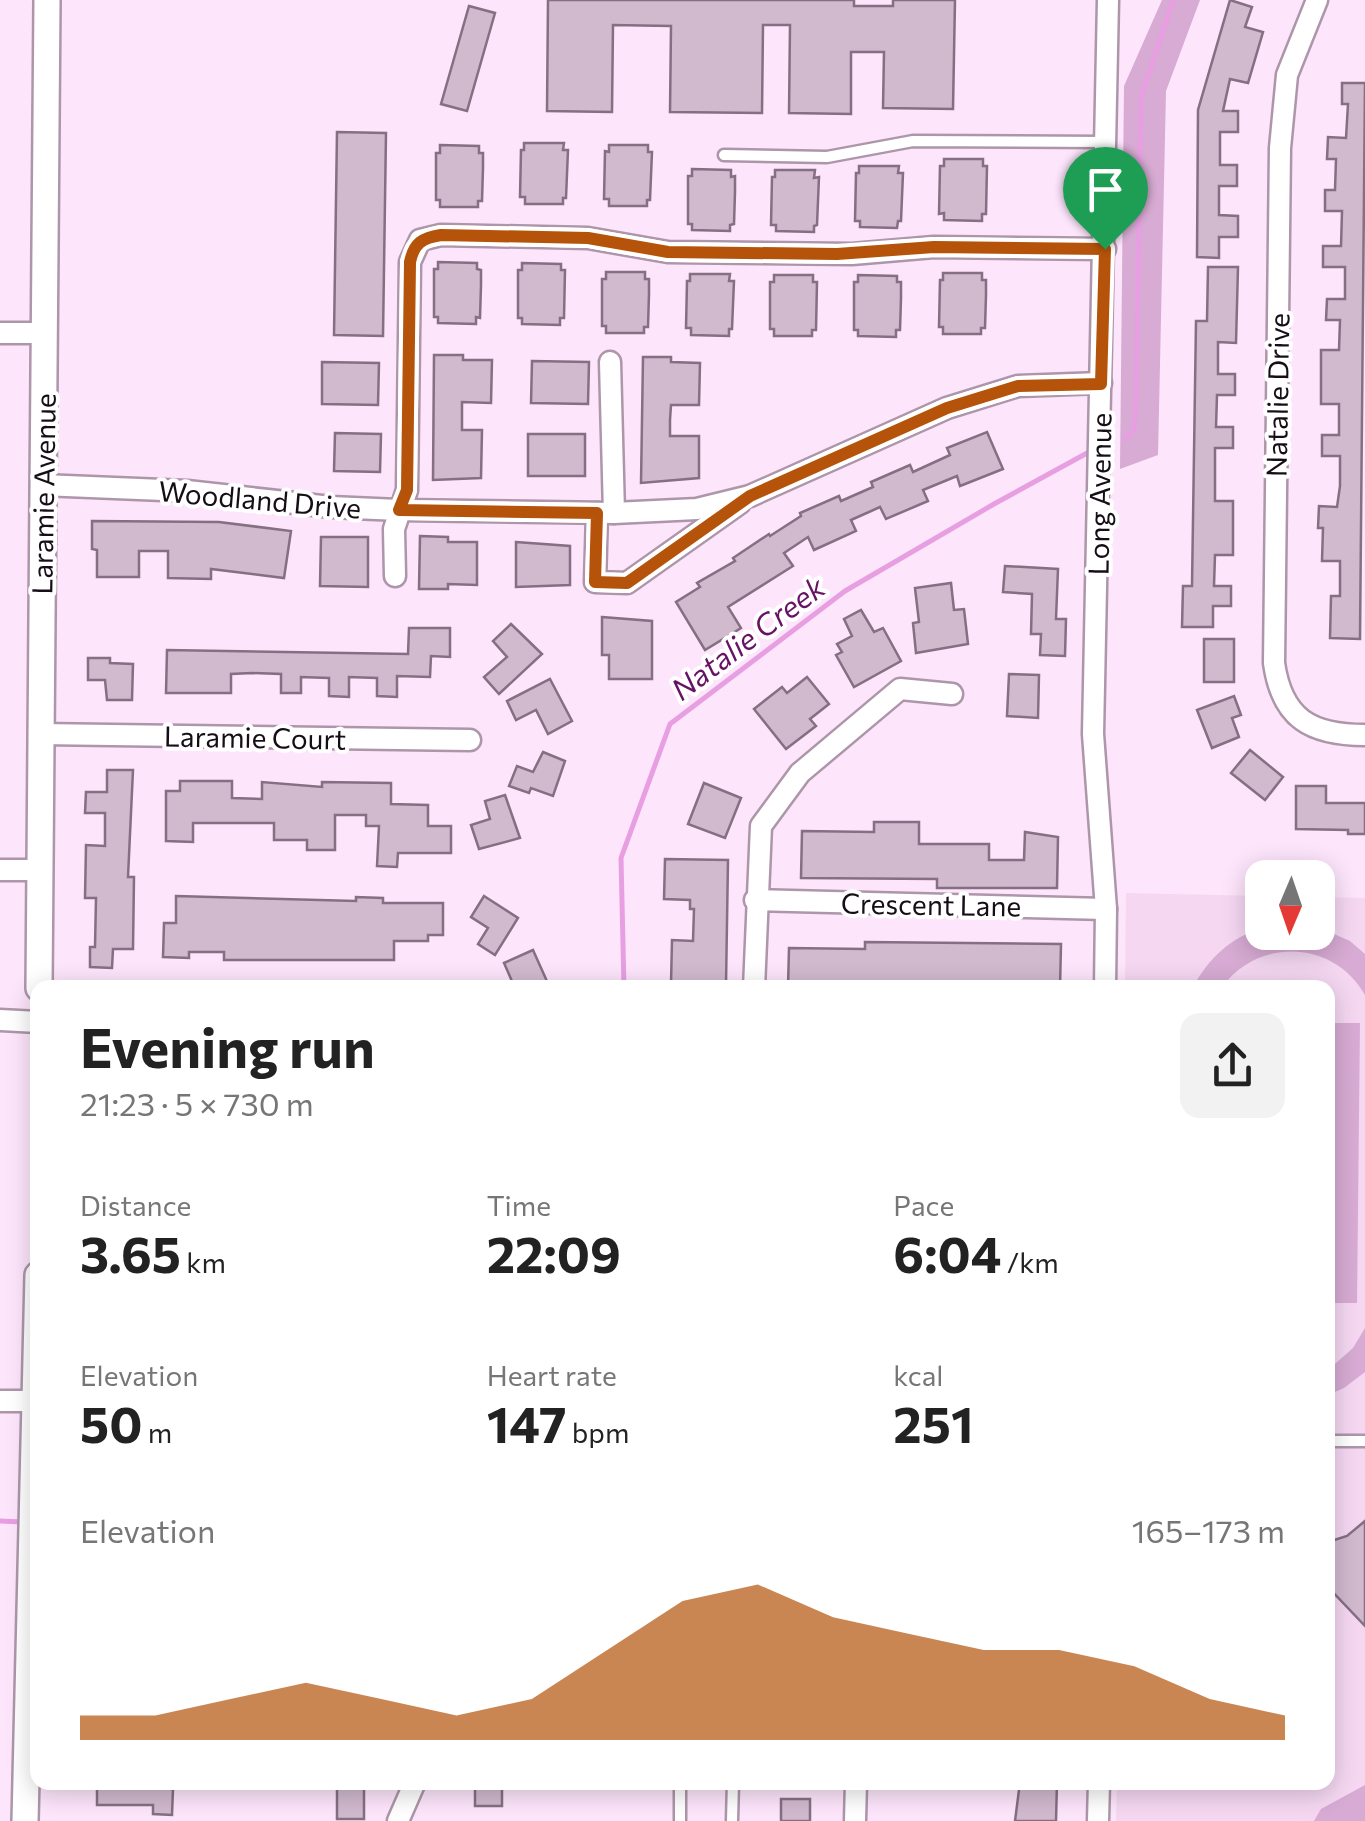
<!DOCTYPE html>
<html lang="en">
<head>
<meta charset="utf-8">
<style>
	:root { --surface:#fff; --page:#f2f2f2; --text:#222; --muted:#767676; --accent:#b45309 }
	body { margin:0; font-family:Commissioner,sans-serif; background:var(--page); color:var(--text); height:100vh; display:flex; flex-direction:column; font-size:38px; white-space:nowrap }
	* { box-sizing:border-box; margin:0 }
	p { font-size:32px; color:var(--muted) }
	.icon { flex:none; width:55px; height:55px; fill:none; stroke:currentColor; stroke-width:2; stroke-linecap:round; stroke-linejoin:round }
	.map { position:relative; flex:1; overflow:hidden }
	.panel { position:absolute; left:30px; top:980px; width:1305px; height:810px; display:flex; flex-direction:column; background:var(--surface); border-radius:20px; box-shadow:0 5px 25px #0003 }
	.panel>* { flex:none }
	.needle { width:65px; rotate:182deg }
	.controls { position:absolute; left:1245px; top:860px; display:grid; gap:20px }
	.controls a { display:grid; place-items:center; width:90px; height:90px; border-radius:20px; background:var(--surface); box-shadow:0 5px 25px #0003; font-size:50px }
	.pin { position:absolute; display:grid; place-items:center; width:85px; height:85px; color:#fff; margin:-102px -42px; border-radius:50% 50% 50% 0; rotate:-45deg; box-shadow:0 0 10px #0007 }
	.pin .icon { rotate:45deg }
	.round { display:grid; place-items:center; flex:none; width:105px; height:105px; border-radius:20px; background:var(--page) }
	.headline { display:flex; align-items:center; justify-content:space-between; height:170px; padding:0 50px }
	h1 { font-size:55px; font-weight:700; line-height:75px }
	.stats { display:grid; grid-template-columns:repeat(3,1fr); gap:15px; height:170px; padding:10px 50px }
	.stats div { display:grid; align-content:center }
	.stats b { font-size:50px; font-weight:700 }
	.stats small { font-size:28px; font-weight:400 }
	.stats p { font-size:28px }
	.chart { height:280px; padding:20px 50px }
	.chart p { display:flex; justify-content:space-between }
	.chart svg { width:100%; height:180px; margin-top:10px; fill:var(--accent); opacity:.7 }
	.map>svg:first-child { display:block }
	.built { fill:#f5d7f2 }
	.green { fill:#d7abd3 }
	.lines { fill:none; stroke-linecap:round; stroke-linejoin:round }
	.stream { stroke:#e79fe2; stroke-width:5 }
	.building { fill:#d1b9ce; stroke:#856f83; stroke-width:2.5 }
	.service-casing { stroke:#ad96aa; stroke-width:15 }
	.minor-casing { stroke:#ad96aa; stroke-width:25 }
	.tertiary-casing { stroke:#ad96aa; stroke-width:30 }
	.service { stroke:#fff; stroke-width:10 }
	.minor { stroke:#fff; stroke-width:20 }
	.tertiary { stroke:#fff; stroke-width:25 }
	.route-casing { stroke:#fff; stroke-width:20 }
	.route { stroke:#b45309; stroke-width:12 }
	.labels { text-anchor:middle; dominant-baseline:central; stroke-width:8; stroke-linejoin:round; paint-order:stroke }
	.street-label { font-size:28px; fill:#160e16; stroke:#fff }
	.water-label { font-size:30px; font-style:italic; fill:#671265; stroke:#fff }
</style>
</head>
<body>
<div class="map">
<svg width="1365" height="1821" viewBox="0 0 1365 1821">
	<rect width="100%" height="100%" fill="#fde5fb"/>
	<!-- built -->
	<polygon class="built" points="1126,893 1262,896 1262,932 1318,932 1318,897 1365,898 1365,1821 1116,1821 1117,1783 1328,1782 1328,988 1125,987"/>
	<!-- green -->
	<g class="green">
		<polygon points="1162,0 1200,0 1166,91 1158,455 1120,469 1124,86"/>
		<path d="M1318,927l32,14 15,13v41c-31,-55 -106,-58 -143,-8h-29c16,-29 37,-49 69,-59v4h56z"/>
		<polygon points="1328,1023 1360,1023 1357,1303 1328,1303"/>
		<polygon points="1365,1328 1365,1372 1344,1388 1328,1395 1328,1370 1353,1348"/>
		<polygon points="1365,1785 1365,1821 1314,1821 1321,1809"/>
	</g>
	<g class="lines">
		<!-- stream -->
		<g class="stream">
			<polyline points="1125,439 1134,429 1136,403 1141,98 1173,0"/>
			<polyline points="624,988 621,858 670,724 845,591 994,504 1089,452"/>
			<polyline points="0,1521 22,1522"/>
		</g>
	</g>
	<!-- building -->
	<g class="building">
		<polygon points="548,0 854,0 854,6 893,6 893,0 955,0 953,109 883,108 884,52 851,52 851,114 789,113 790,25 763,25 762,113 670,112 671,26 613,25 612,112 547,111"/>
		<polygon points="1230,0 1252,7 1245,27 1263,32 1248,83 1230,79 1223,111 1238,111 1238,132 1220,132 1220,165 1237,165 1237,186 1219,186 1219,215 1238,216 1238,237 1219,237 1219,258 1197,257 1198,110"/>
		<polygon points="469,6 495,13 467,111 441,104"/>
		<polygon points="1342,83 1365,83 1360,639 1330,638 1331,596 1340,596 1340,561 1322,561 1323,528 1318,528 1319,506 1337,507 1340,486 1340,456 1322,456 1322,435 1339,435 1339,404 1321,404 1321,350 1339,350 1340,320 1326,320 1327,299 1345,299 1345,267 1323,267 1323,246 1341,246 1342,211 1325,211 1325,190 1335,190 1336,159 1327,159 1328,137 1346,138 1348,104 1342,104"/>
		<polygon points="337,132 386,133 383,336 334,335"/>
		<polygon points="524,143 564,143 563,150 568,150 566,198 563,198 563,204 525,204 525,197 520,197 521,150 524,150"/>
		<polygon points="440,145 479,146 479,153 483,153 483,168 482,201 478,201 478,207 440,207 440,200 436,200 436,153 440,153"/>
		<polygon points="609,145 648,145 648,152 652,152 650,200 647,200 647,206 609,206 609,199 604,199 605,151 609,152"/>
		<polygon points="944,159 983,159 983,166 987,166 986,214 982,214 982,221 944,220 944,213 939,214 940,166 944,166"/>
		<polygon points="859,166 899,166 898,173 903,173 901,221 898,221 897,228 860,227 860,221 855,221 856,173 859,173"/>
		<polygon points="692,169 731,170 731,177 735,176 735,192 734,224 730,225 730,231 692,230 692,224 688,224 688,176 692,176"/>
		<polygon points="775,170 815,170 814,178 819,177 817,225 814,226 814,232 776,231 776,225 771,225 772,177 775,177"/>
		<polygon points="438,262 477,263 477,269 481,270 481,285 480,318 476,317 476,324 438,323 438,317 434,317 434,269 438,269"/>
		<polygon points="522,263 561,264 561,270 565,270 564,318 560,318 560,325 522,324 522,318 518,318 518,270 522,270"/>
		<polygon points="1208,267 1238,267 1236,343 1218,342 1218,374 1235,374 1235,395 1217,395 1216,427 1233,427 1233,448 1215,448 1215,501 1233,501 1233,555 1215,555 1214,586 1231,586 1231,606 1213,606 1213,627 1182,627 1183,586 1192,586 1196,321 1207,321"/>
		<polygon points="606,272 645,272 645,279 649,279 649,294 648,327 644,327 644,333 606,333 606,326 602,326 602,279 606,279"/>
		<polygon points="943,273 982,273 982,280 986,280 986,295 985,328 981,328 981,334 943,334 943,327 939,327 940,280 943,280"/>
		<polygon points="690,274 730,274 729,281 734,281 732,329 729,329 729,336 691,335 691,328 686,328 687,281 690,281"/>
		<polygon points="774,275 813,275 813,282 817,282 816,330 812,330 812,336 774,336 774,329 770,329 770,282 774,282"/>
		<polygon points="858,275 897,276 897,282 901,282 901,298 900,330 896,330 896,337 858,336 858,330 854,330 854,282 858,282"/>
		<polygon points="434,355 463,355 463,360 492,360 491,403 462,402 462,430 482,430 481,478 433,480"/>
		<polygon points="643,357 671,357 671,362 700,363 699,405 671,405 670,420 670,436 699,436 699,478 641,483"/>
		<polygon points="532,361 589,362 588,404 531,403"/>
		<polygon points="322,362 379,363 378,405 322,404"/>
		<polygon points="987,432 1003,469 960,486 957,476 923,490 928,501 886,519 880,507 851,520 856,531 814,550 808,537 784,553 793,566 728,607 741,628 705,650 676,602 700,587 697,583 735,561 733,558 769,534 770,536 801,516 800,513 839,496 841,501 873,487 871,482 910,465 913,472 950,455 947,448"/>
		<polygon points="335,433 381,434 380,472 334,471"/>
		<rect x="528" y="434" width="57" height="42"/>
		<polygon points="92,521 219,522 291,531 284,578 211,569 211,579 168,578 168,551 139,551 139,577 97,577 97,550 92,549"/>
		<polygon points="420,536 448,537 448,542 477,542 477,585 448,584 448,589 419,589"/>
		<polygon points="321,537 368,537 368,587 320,586"/>
		<polygon points="516,542 570,546 570,585 516,587"/>
		<polygon points="1005,566 1058,569 1056,619 1066,619 1065,656 1040,655 1041,634 1031,634 1032,594 1003,592"/>
		<polygon points="951,583 954,610 964,609 968,644 916,653 913,623 919,622 915,588"/>
		<polygon points="861,610 874,632 883,628 901,661 854,687 836,655 842,652 837,644 852,636 844,619"/>
		<polygon points="602,617 652,621 652,679 609,679 609,655 602,655"/>
		<polygon points="511,624 542,654 499,694 484,677 507,657 493,641"/>
		<polygon points="409,628 450,628 450,657 431,656 430,677 397,676 397,697 377,696 377,678 349,677 349,697 329,696 329,678 301,677 301,693 281,693 281,674 252,673 231,674 231,693 166,693 167,650 408,654"/>
		<rect x="1204" y="639" width="30" height="43"/>
		<polygon points="88,658 110,658 110,663 133,664 132,700 107,700 105,680 88,680"/>
		<polygon points="1009,674 1039,675 1038,718 1007,716"/>
		<polygon points="807,677 829,704 810,719 816,726 786,749 754,709 782,687 787,693"/>
		<polygon points="550,679 572,721 548,734 536,710 516,720 507,701"/>
		<polygon points="1234,696 1241,715 1232,718 1239,737 1212,748 1197,710"/>
		<polygon points="1250,750 1283,777 1265,800 1231,773"/>
		<polygon points="543,752 565,761 553,796 531,788 529,793 509,786 517,766 533,772"/>
		<polygon points="107,770 133,770 128,877 134,877 133,949 113,949 112,968 90,967 90,947 95,947 96,898 85,898 86,845 105,846 105,813 85,813 86,792 107,792"/>
		<polygon points="180,781 232,781 232,798 262,799 262,782 322,787 322,782 391,783 391,804 428,805 428,826 451,826 451,853 398,853 397,867 377,866 379,826 366,826 366,815 335,815 335,850 307,850 307,840 274,840 274,823 193,823 193,842 166,841 166,791 180,791"/>
		<polygon points="704,783 741,798 725,838 688,824"/>
		<polygon points="1296,786 1326,786 1326,803 1365,803 1365,834 1348,834 1348,830 1296,829"/>
		<polygon points="505,795 520,838 479,849 471,825 490,819 485,801"/>
		<polygon points="874,822 919,822 919,844 989,844 989,860 1024,860 1025,832 1058,837 1057,888 937,888 937,879 801,878 802,831 874,832"/>
		<polygon points="665,859 728,860 726,985 671,984 672,940 693,941 694,909 690,909 690,900 664,899"/>
		<polygon points="176,896 356,901 356,897 383,898 383,903 443,903 443,935 428,935 428,941 394,941 394,960 224,960 224,952 189,952 189,958 163,957 164,923 176,923"/>
		<polygon points="484,896 518,918 495,955 478,944 488,928 471,917"/>
		<polygon points="865,942 1061,944 1060,988 788,988 789,948 865,949"/>
		<polygon points="533,950 550,988 515,988 504,963"/>
		<polygon points="1365,1521 1365,1626 1328,1587 1328,1542 1347,1536"/>
		<polygon points="97,1782 133,1782 133,1787 173,1789 172,1815 153,1814 153,1805 97,1805"/>
		<rect x="337" y="1782" width="27" height="37"/>
		<rect x="475" y="1782" width="27" height="24"/>
		<polygon points="1020,1782 1057,1782 1056,1821 1015,1821"/>
		<rect x="781" y="1799" width="29" height="22"/>
	</g>
	<g class="lines">
		<defs>
			<g id="service">
				<polyline points="724,155 827,157 913,141 1105,142"/>
				<polyline points="1328,1441 1365,1441"/>
				<polyline points="680,1782 680,1821"/>
				<polyline points="732,1821 733,1782"/>
			</g>
			<g id="minor">
				<path d="M1317,0l-30,75 -7,73 -6,515c8,56 37,72 91,72"/>
				<polyline points="0,333 44,333"/>
				<polyline points="610,362 614,513"/>
				<polyline points="42,485 187,491 331,507 399,510 614,513 697,509 750,496 947,408 1018,386 1101,383"/>
				<polyline points="597,513 595,582 627,583 740,503"/>
				<polyline points="395,576 394,529 407,490 410,262 420,240 441,235 588,238 668,252 852,254 934,247 1105,249"/>
				<polyline points="40,734 470,740"/>
				<polyline points="0,870 39,870"/>
				<polyline points="755,900 1106,909"/>
				<polyline points="754,988 761,826 800,773 900,689 952,694"/>
				<polyline points="1105,988 1106,909 1093,734 1108,0"/>
				<polyline points="0,1020 38,1022"/>
				<polyline points="0,1401 34,1401"/>
				<polyline points="398,1821 415,1782"/>
				<polyline points="855,1821 856,1782"/>
				<polyline points="1098,1821 1099,1782"/>
			</g>
			<g id="tertiary">
				<polyline points="39,988 47,0"/>
				<polyline points="25,1821 38,1275"/>
			</g>
		</defs>
		<!-- service casing -->
		<use href="#service" class="service-casing"/>
		<!-- minor casing -->
		<use href="#minor" class="minor-casing"/>
		<!-- tertiary casing -->
		<use href="#tertiary" class="tertiary-casing"/>
		<!-- service -->
		<use href="#service" class="service"/>
		<!-- minor -->
		<use href="#minor" class="minor"/>
		<!-- tertiary -->
		<use href="#tertiary" class="tertiary"/>
	</g>
	<g class="lines">
		<defs>
			<path id="route" d="M441,235l147,3 80,14 169,2 97,-7 171,2 -4,135 -83,2 -71,22 -197,88 -123,87 -32,-1 2,-69 -198,-3 8,-20 3,-228c4,-19 12,-24 31,-27z"/>
		</defs>
		<!-- route casing -->
		<use href="#route" class="route-casing"/>
		<!-- route -->
		<use href="#route" class="route"/>
	</g>
	<g class="labels">
		<!-- street labels -->
		<g class="street-label">
			<text transform="translate(1277 395) rotate(-89)">Natalie Drive</text>
			<text transform="translate(43 494) rotate(-89)">Laramie Avenue</text>
			<text transform="translate(1099 494) rotate(-89)">Long Avenue</text>
			<text transform="translate(260 499) rotate(5)">Woodland Drive</text>
			<text transform="translate(255 737) rotate(1)">Laramie Court</text>
			<text transform="translate(931 904) rotate(1)">Crescent Lane</text>
		</g>
		<!-- water labels -->
		<g class="water-label">
			<text transform="translate(747 637) rotate(-37)">Natalie Creek</text>
		</g>
	</g>
</svg>
<div class="controls">
<a><svg class="needle" viewBox="-14 -14 28 28"><path d="M0-13l5 13h-10z" fill="#e53935"/><path d="M0 13l5-13h-10z" fill="#767676"/></svg></a>
</div>
<div class="pin" style="left:1105px;top:249px;background:#1e9e55"><svg class="icon" aria-label="arrive" viewBox="0 0 24 24"><path d="M6 21V4h12l-3 4 3 4H6"/></svg></div>
<section class="panel">
<div class="headline"><div><h1>Evening run</h1><p>21:23 · 5 × 730 m</p></div><a class="round"><svg class="icon" aria-label="share" viewBox="0 0 24 24"><path d="M12 15V3M7 8l5-5 5 5M5 13v7h14v-7"/></svg></a></div>
<div class="stats">
<div><p>Distance</p><b>3.65<small> km</small></b></div>
<div><p>Time</p><b>22:09</b></div>
<div><p>Pace</p><b>6:04<small> /km</small></b></div>
</div>
<div class="stats">
<div><p>Elevation</p><b>50<small> m</small></b></div>
<div><p>Heart rate</p><b>147<small> bpm</small></b></div>
<div><p>kcal</p><b>251</b></div>
</div>
<div class="chart"><p><span>Elevation</span>165–173 m</p>
<svg viewBox="0 0 160 44" preserveAspectRatio="none"><path d="M0 44V38L10 38L20 34L30 30L40 34L50 38L60 34L70 22L80 10L90 6L100 14L110 18L120 22L130 22L140 26L150 34L160 38V44z"/></svg>
</div>
</section>
</div>
</body>
</html>
